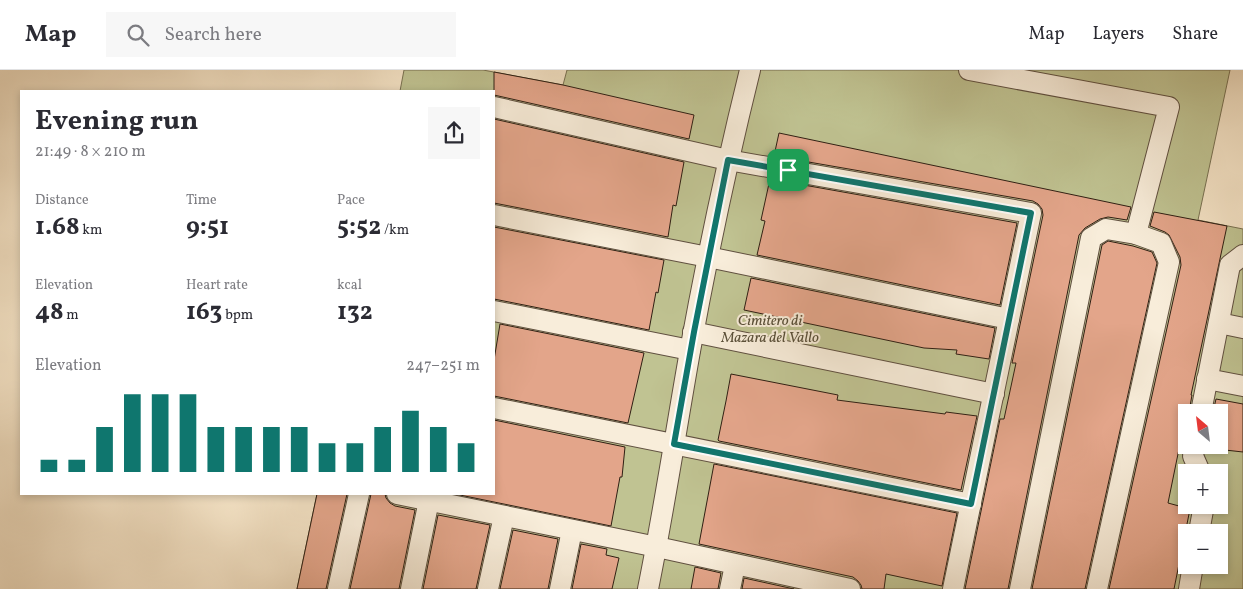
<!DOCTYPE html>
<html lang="en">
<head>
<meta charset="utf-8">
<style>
	:root { --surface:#fff; --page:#f7f7f7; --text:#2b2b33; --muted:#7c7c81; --line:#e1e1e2; --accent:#0f766e }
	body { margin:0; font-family:Vollkorn,serif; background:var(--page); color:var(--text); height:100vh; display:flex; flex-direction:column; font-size:19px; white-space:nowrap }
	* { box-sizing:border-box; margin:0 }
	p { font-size:16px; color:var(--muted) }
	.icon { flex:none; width:28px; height:28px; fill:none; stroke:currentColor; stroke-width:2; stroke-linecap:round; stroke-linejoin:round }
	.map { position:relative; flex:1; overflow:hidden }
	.panel { position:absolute; left:20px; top:20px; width:475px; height:405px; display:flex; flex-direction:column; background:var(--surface); border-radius:0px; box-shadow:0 2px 8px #0003 }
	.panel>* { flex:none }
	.needle { width:32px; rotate:332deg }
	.controls { position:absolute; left:1178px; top:334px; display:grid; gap:10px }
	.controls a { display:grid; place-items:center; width:50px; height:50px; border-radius:0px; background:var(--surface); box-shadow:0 2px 8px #0003; font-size:25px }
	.pin { position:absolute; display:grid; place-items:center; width:42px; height:42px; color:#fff; margin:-21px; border-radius:10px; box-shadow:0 2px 8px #0006 }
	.round { display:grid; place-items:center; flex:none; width:52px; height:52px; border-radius:0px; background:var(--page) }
	.overview { display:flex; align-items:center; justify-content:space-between; height:85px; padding:0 15px }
	h1 { font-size:28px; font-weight:700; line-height:38px }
	.stats { display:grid; grid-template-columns:repeat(3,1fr); gap:8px; height:85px; padding:5px 15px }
	.stats div { display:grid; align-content:center }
	.stats b { font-size:25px; font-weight:700 }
	.stats small { font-size:14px; font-weight:400 }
	.stats p { font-size:14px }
	.chart { height:140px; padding:10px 15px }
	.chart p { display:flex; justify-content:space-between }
	.chart svg { width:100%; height:90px; margin-top:5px; stroke:var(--accent); stroke-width:6 }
	header { display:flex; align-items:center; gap:30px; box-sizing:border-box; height:70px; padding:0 25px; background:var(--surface); border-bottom:1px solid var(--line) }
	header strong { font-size:24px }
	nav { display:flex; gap:28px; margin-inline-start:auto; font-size:18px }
	.search { width:350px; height:45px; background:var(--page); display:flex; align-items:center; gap:12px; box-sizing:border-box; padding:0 18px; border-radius:0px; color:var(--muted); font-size:19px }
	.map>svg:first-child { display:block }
	.green { fill:#c0c392; stroke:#787152; fill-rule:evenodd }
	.building { fill:#e3a58a; stroke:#2f1f13 }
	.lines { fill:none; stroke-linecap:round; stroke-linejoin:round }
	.service-casing { stroke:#605040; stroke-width:22 }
	.service { stroke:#f8edda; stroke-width:20 }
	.route-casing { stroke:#fff; stroke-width:10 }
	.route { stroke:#0f766e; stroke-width:6 }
	.labels { text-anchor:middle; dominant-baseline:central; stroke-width:4; stroke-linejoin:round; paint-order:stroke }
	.park-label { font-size:15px; font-style:italic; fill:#5a5039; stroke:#f8edda }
</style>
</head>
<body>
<header>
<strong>Map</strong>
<div class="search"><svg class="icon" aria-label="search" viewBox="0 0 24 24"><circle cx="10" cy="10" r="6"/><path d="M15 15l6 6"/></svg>Search here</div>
<nav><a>Map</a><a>Layers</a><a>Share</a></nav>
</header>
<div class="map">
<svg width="1243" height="519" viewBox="0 0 1243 519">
	<rect width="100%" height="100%" fill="#f4e3c6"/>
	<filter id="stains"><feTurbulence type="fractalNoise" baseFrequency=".004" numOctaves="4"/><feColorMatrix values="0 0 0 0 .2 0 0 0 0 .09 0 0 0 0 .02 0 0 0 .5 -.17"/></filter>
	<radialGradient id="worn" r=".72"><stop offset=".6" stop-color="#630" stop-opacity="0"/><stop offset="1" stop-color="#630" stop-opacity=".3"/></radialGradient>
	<!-- green -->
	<path class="green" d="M404,0h79l80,15 4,-15h663l-32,150 45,9v360h-946l20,-95h177v-403h-94zM1186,342h33v33h-33zM1186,402h33v33h-33zM1186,462h33v33h-33z"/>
	<!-- building -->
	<g class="building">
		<polygon points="494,2 563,15 694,45 689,69 494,25"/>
		<polygon points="494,49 684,92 676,136 673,135 668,167 494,133"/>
		<polygon points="779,63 1131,137 1127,150 1108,147 1100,149 1085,158 1079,165 1008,519 965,519 1000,349 1004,349 1016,293 1012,293 1043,145 1042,139 1038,134 1033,131 774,86"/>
		<polygon points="770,109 1017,153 1000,235 757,185 765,151 761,150"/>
		<polygon points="1154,142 1227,156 1191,325 1192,325 1189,342 1186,342 1186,367 1183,375 1180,374 1168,433 1190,439 1174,519 1109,519 1181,195 1180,187 1169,165 1165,162 1150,156"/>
		<polygon points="494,157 664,190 658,223 656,222 649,260 494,229"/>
		<polygon points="1108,171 1133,176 1152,182 1157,193 1085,519 1032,519 1102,175"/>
		<polygon points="751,208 995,258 989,289 956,284 957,280 924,278 744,240"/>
		<polygon points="500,254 644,283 628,353 494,326 494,290"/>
		<polygon points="731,304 838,325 837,330 945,344 946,342 977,346 961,420 719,371 718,370 726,331"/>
		<polygon points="1216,329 1243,334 1243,382 1207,378 1207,375 1219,375 1219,342 1213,342"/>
		<polygon points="494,350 625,377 622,407 620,407 611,456 455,424 494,424"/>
		<polygon points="714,394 957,443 942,516 886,504 884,519 862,519 861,515 858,511 853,507 699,474"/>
		<polygon points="317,424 347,424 326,519 297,519"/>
		<polygon points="371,424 385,424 386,428 390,433 395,436 415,440 399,519 350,519"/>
		<polygon points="438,445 490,455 476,519 423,519"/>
		<polygon points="513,460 558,469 548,519 500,519"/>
		<polygon points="581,474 607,479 606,485 619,488 612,519 572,519"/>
		<polygon points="695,497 721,503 718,519 691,519"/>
		<polygon points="744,508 794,519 742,519"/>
	</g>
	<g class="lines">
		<defs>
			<g id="service">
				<polyline points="969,0 1169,37 1136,164"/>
				<polyline points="494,37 728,90 1031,143 953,519"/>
				<polyline points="494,145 708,187 1009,249"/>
				<polyline points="494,241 690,280"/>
				<polyline points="1219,253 1243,258"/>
				<polyline points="693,262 994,324"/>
				<polyline points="1207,309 1243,316"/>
				<polyline points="494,338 971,434"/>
				<polyline points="1201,342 1230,195 1243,185"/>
				<polyline points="1195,375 1193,386 1200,402"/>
				<polyline points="397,424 657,477 850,519"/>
				<polyline points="1199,462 1204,435"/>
				<polyline points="338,519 359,424"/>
				<polyline points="411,519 429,430"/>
				<polyline points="488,519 504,446"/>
				<polyline points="560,519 572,460"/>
				<path d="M648,519c16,-79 28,-159 42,-238 17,-94 37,-188 60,-281"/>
				<polyline points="730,519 735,495"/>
				<polyline points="1020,519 1091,168 1106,159 1136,164 1161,173 1169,192 1097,519"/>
				<polyline points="1189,519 1193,495"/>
			</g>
		</defs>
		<!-- service casing -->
		<use href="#service" class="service-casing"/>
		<!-- service -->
		<use href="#service" class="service"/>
	</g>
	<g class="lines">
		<defs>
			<polygon id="route" points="728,90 1031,143 971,434 674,374 694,262"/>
		</defs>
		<!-- route casing -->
		<use href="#route" class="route-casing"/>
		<!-- route -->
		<use href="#route" class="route"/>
	</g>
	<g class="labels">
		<!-- park labels -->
		<g class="park-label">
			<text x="770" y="251">Cimitero di<tspan x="770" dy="17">Mazara del Vallo</tspan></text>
		</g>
	</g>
	<rect width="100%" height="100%" filter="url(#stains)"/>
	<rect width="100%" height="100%" fill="url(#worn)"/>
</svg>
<div class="controls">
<a><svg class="needle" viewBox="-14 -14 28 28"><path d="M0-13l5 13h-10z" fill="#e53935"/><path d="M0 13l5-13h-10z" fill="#7c7c81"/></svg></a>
<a>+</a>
<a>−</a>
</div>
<div class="pin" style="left:788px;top:100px;background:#1e9e55"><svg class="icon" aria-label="arrive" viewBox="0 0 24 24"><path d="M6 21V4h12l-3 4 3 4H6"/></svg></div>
<section class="panel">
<div class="overview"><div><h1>Evening run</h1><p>21:49 · 8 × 210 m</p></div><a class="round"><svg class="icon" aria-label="share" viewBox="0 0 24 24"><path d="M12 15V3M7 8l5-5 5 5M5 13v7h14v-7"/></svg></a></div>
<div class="stats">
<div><p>Distance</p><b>1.68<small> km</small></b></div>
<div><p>Time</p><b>9:51</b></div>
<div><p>Pace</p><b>5:52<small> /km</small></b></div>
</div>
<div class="stats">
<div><p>Elevation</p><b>48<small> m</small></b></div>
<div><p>Heart rate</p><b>163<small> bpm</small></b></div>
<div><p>kcal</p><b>132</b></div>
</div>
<div class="chart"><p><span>Elevation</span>247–251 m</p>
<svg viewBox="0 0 160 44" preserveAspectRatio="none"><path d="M5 44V38M15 44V38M25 44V22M35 44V6M45 44V6M55 44V6M65 44V22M75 44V22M85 44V22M95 44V22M105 44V30M115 44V30M125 44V22M135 44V14M145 44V22M155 44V30"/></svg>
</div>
</section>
</div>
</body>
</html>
